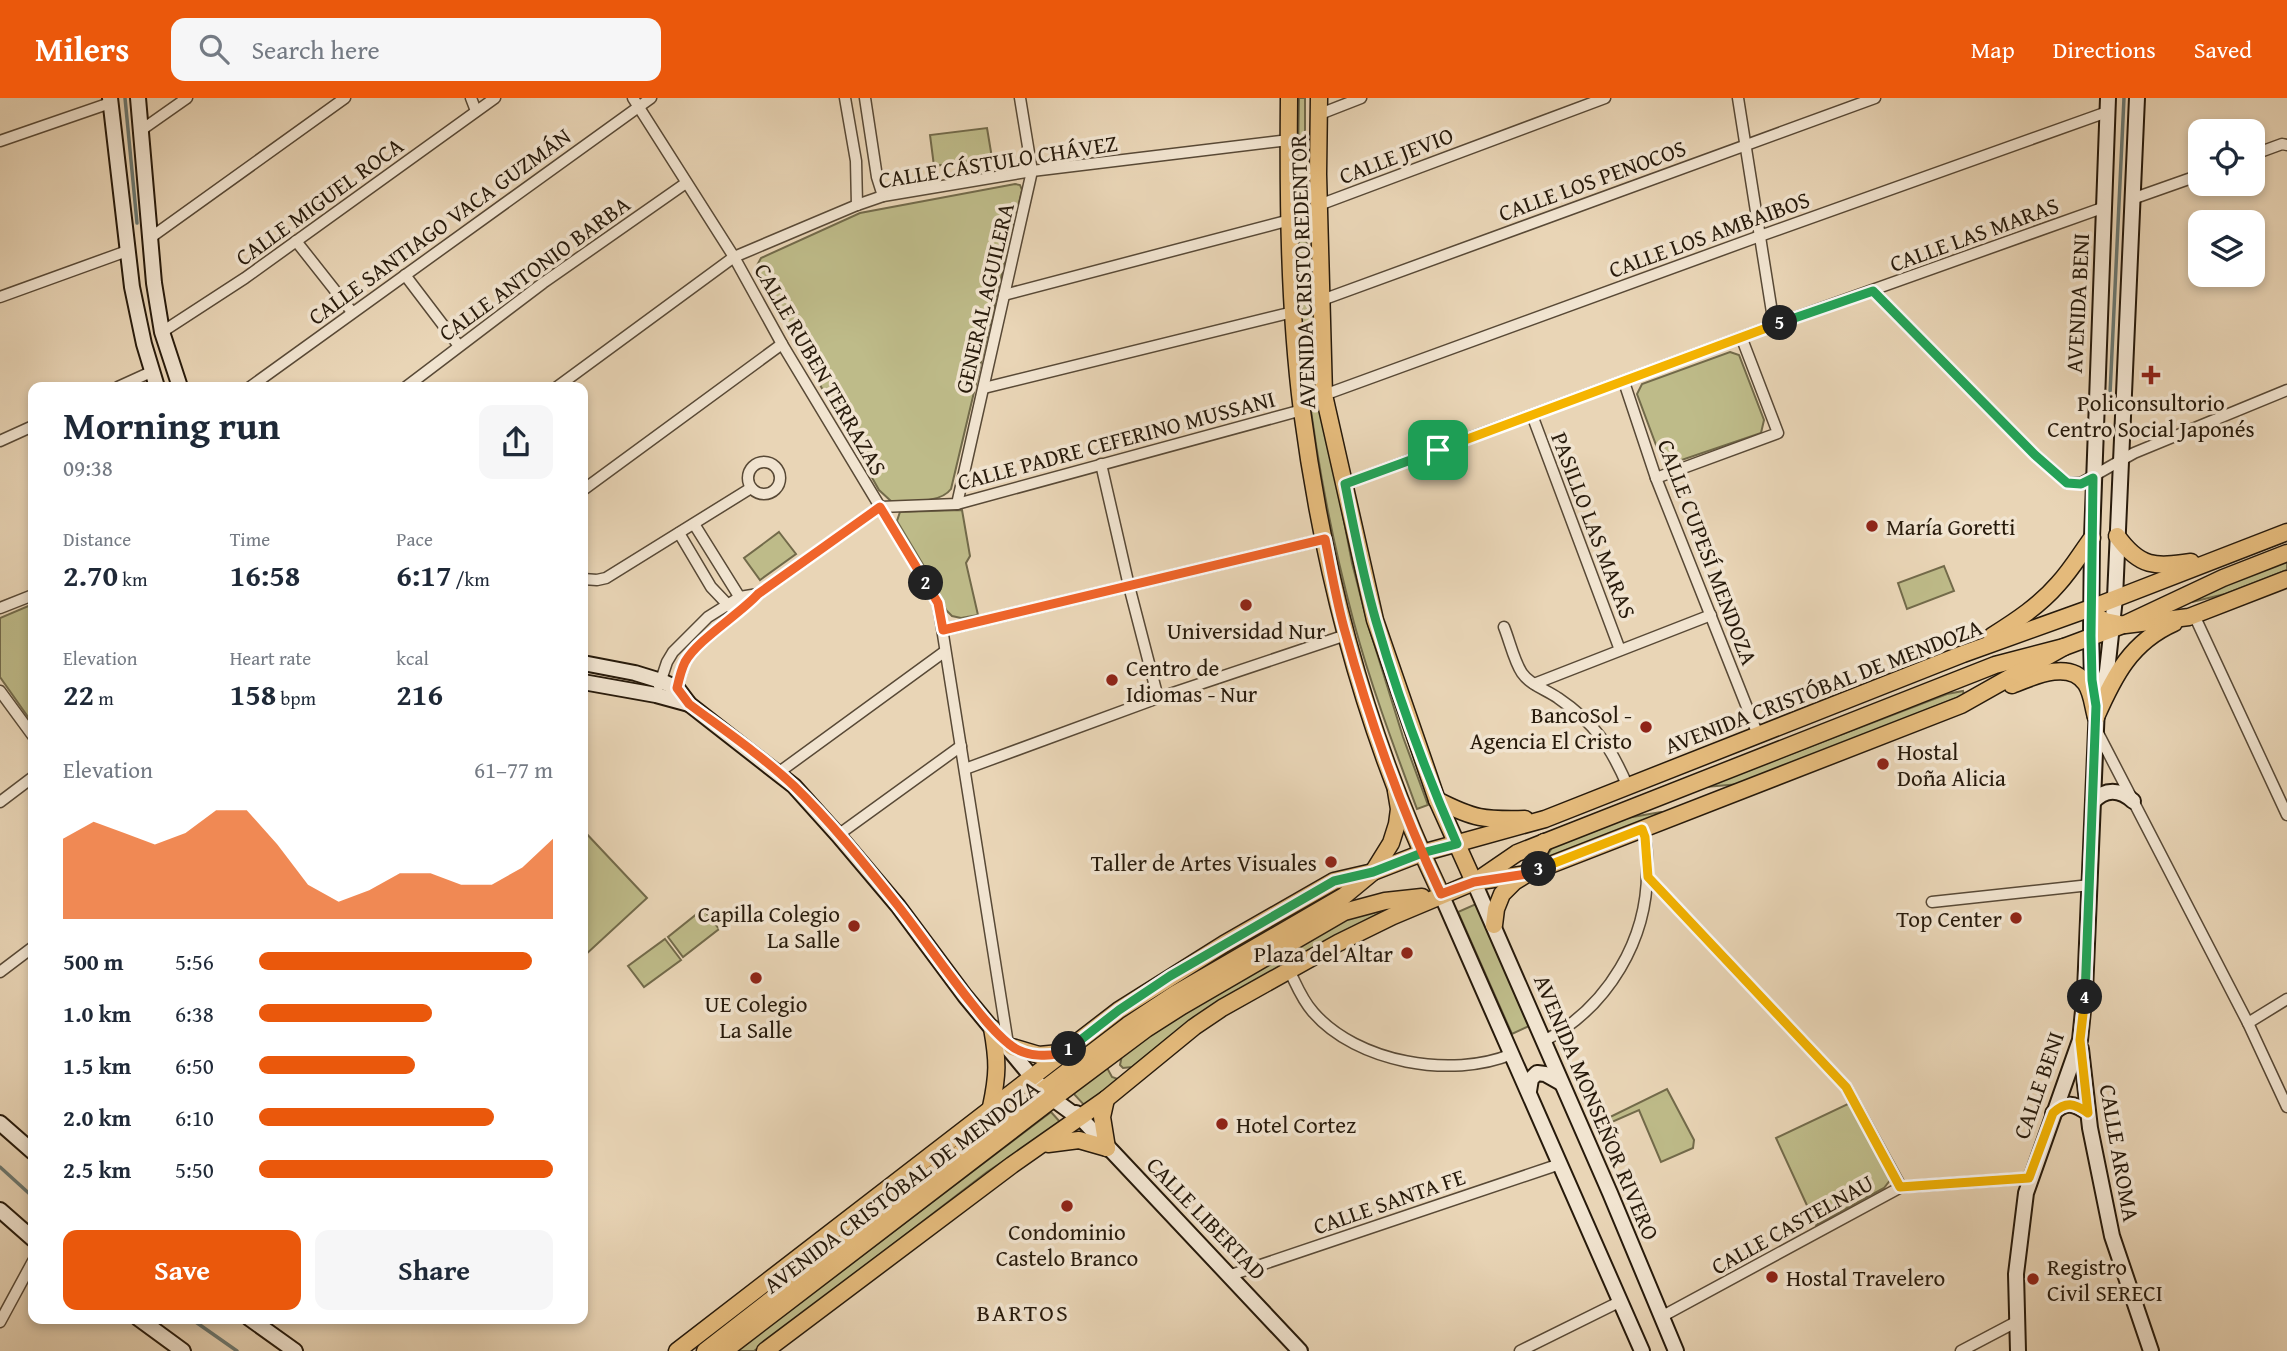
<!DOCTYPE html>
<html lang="en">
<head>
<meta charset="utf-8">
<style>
	:root { --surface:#fff; --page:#f6f6f7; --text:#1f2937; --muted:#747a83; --accent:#ea580c }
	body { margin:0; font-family:"Gentium Book Plus",serif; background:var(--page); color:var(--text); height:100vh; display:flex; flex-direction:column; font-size:26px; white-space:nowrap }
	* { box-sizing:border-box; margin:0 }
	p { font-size:23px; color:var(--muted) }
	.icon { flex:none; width:38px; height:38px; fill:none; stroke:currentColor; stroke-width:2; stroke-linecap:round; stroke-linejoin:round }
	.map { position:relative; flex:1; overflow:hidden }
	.side { position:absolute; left:28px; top:284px; width:560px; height:942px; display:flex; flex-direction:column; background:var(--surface); border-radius:14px; box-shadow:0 4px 10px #0003 }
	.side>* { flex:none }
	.tools { position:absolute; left:2188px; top:21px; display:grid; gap:14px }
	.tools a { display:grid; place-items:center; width:77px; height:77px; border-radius:14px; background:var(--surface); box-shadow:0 4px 10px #0003; font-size:35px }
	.pin { position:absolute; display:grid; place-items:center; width:60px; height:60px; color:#fff; margin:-30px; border-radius:14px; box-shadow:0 4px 10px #0006 }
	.km { position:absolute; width:35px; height:35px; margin:-18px; border-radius:50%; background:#222; color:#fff; font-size:19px; line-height:35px; text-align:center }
	.round { display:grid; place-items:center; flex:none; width:74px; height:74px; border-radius:14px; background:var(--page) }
	.head { display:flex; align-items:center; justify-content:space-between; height:119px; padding:0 35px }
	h1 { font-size:38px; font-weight:800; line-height:52px }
	.figures { display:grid; grid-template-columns:repeat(3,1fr); gap:10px; height:119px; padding:7px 35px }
	.figures div { display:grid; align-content:center }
	.figures b { font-size:30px; font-weight:800 }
	.figures small { font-size:19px; font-weight:400 }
	.figures p { font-size:19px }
	.chart { height:196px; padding:14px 35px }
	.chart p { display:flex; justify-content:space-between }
	.chart svg { width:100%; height:126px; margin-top:7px; fill:var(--accent); opacity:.7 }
	.action { display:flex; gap:14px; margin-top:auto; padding:14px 35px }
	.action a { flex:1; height:80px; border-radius:14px; background:var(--accent); color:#fff; font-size:28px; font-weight:800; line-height:80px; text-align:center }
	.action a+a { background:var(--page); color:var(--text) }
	ul { padding:0 35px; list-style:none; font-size:23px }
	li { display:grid; grid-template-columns:112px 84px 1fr; align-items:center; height:52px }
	li i { height:18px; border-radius:9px; background:var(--accent) }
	header { display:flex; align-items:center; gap:42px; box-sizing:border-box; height:98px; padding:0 35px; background:var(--accent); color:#fff }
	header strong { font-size:33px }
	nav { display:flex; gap:38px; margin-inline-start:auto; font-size:24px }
	.search { width:490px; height:63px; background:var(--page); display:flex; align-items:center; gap:18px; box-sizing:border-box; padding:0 24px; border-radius:14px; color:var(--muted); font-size:26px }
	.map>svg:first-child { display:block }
	.green { fill:#bebb89; stroke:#726a4a; stroke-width:2 }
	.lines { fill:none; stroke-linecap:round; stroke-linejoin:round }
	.stream { stroke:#6b7871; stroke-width:3.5 }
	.street-casing { stroke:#584936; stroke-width:13 }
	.secondary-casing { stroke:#271a0b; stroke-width:18 }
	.primary-casing { stroke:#271a0b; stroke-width:19 }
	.street { stroke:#f1e4d0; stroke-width:10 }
	.secondary { stroke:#f1e4d0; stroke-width:14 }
	.primary { stroke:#e4ba7b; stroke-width:16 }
	.split-1-casing { stroke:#fff; stroke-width:14 }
	.split-2-casing { stroke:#fff; stroke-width:14 }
	.split-3-casing { stroke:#fff; stroke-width:14 }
	.split-4-casing { stroke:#fff; stroke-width:14 }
	.split-5-casing { stroke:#fff; stroke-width:14 }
	.split-6-casing { stroke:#fff; stroke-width:14 }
	.split-1 { stroke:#22a559; stroke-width:9 }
	.split-2 { stroke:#f0652b; stroke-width:9 }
	.split-3 { stroke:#f0652b; stroke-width:9 }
	.split-4 { stroke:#f5b400; stroke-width:9 }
	.split-5 { stroke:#22a559; stroke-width:9 }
	.split-6 { stroke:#f5b400; stroke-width:9 }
	.poi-dot { fill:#8f2418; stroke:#f1e4d0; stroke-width:2.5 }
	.labels { text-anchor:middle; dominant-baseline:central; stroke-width:7; stroke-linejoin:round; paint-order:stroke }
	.street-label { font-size:23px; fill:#271a0b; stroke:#f1e4d0 }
	.poi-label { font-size:23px; fill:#271a0b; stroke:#f1e4d0; text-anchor:start }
	.neighbourhood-label { font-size:24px; letter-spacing:2px; fill:#271a0b; stroke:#f1e4d0 }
</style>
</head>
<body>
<header>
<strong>Milers</strong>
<div class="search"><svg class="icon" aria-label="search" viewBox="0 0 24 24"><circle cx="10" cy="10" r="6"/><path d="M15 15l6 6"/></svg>Search here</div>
<nav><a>Map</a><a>Directions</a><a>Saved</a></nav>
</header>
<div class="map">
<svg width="2287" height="1253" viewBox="0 0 2287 1253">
	<rect width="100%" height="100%" fill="#e9d5b6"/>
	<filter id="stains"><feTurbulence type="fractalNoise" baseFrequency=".00286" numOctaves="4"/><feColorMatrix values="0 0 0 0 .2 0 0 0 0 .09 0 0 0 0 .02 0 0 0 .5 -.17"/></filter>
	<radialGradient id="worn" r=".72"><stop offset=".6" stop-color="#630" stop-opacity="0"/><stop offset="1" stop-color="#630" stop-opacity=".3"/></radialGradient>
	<!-- green -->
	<g class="green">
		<path d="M1299,0h6v123l5,63 25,190 17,89 15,58 36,116 25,68 -11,4c-23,-62 -46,-123 -63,-186 -31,-117 -52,-240 -55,-361 -2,-54 -1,-109 0,-164z"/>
		<polygon points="987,30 992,60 934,68 930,37"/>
		<path d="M1015,86l5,1 2,5 -71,299c-11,15 -42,12 -59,13l-13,-12 -124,-221 6,-11 99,-45z"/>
		<polygon points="1730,254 1739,257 1764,322 1761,335 1670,366 1662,363 1637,296 1642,286"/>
		<polygon points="962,412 970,458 966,465 978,517 961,520 952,518 946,512 937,490 897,423 900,414"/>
		<polygon points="779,434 796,456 760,482 744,460"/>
		<polygon points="2287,462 2287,472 2225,496 2192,504 2214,491"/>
		<polygon points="1944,468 1954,493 1907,511 1898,485"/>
		<polygon points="33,506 33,626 0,579 0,520"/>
		<polygon points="1963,593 1964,597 1740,686 1705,689 1947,596"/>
		<polygon points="1661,714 1665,715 1544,763 1553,748 1621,721"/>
		<polygon points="583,732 647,800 583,859"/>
		<polygon points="1340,790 1342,790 1056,976 1052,972 1153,896 1328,794"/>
		<polygon points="1476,806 1529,928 1512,936 1458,814"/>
		<polygon points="703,811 719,831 683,859 668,839"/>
		<polygon points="1379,812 1380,815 1286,866 1183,928 1132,969 1123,970 1120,967 1122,957 1174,920 1352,817"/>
		<polygon points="665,841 681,862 644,889 628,868"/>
		<polygon points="1106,968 1112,979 1118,981 1085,1008 1072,994"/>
		<polygon points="1667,991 1694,1042 1693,1050 1661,1064 1639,1012 1612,1024 1610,1019"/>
		<polygon points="1852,1004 1891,1081 1884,1090 1816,1127 1776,1040"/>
		<polygon points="1051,1014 1061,1025 987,1074 754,1253 736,1253"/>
	</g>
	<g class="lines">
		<!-- stream -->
		<g class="stream">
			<polyline points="125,0 137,125"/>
			<polyline points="2110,296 2124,0"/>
			<polyline points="0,1069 33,1099"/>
			<polyline points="190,1220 237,1253"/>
		</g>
		<defs>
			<g id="street">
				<polyline points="471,0 476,13"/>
				<polyline points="633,0 734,159 782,246 938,505 1008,946"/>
				<polyline points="845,0 856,63 857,107"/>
				<polyline points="865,0 877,79 883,98"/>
				<polyline points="1738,0 1774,227"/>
				<polyline points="1320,16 1361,0"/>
				<polyline points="140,33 187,0"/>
				<polyline points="0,43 110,5"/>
				<polyline points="2252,57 2282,46 2287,47"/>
				<polyline points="2132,101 2200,77"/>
				<polyline points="1319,107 1605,0"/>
				<polyline points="150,140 345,0"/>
				<polyline points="296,143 352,214"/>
				<polyline points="405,177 459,248"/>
				<polyline points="1873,193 2035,357 2067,385 2081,385 2134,355 2287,292"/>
				<polyline points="1004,197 1290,122"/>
				<polyline points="0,199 127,153"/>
				<polyline points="1322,202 1875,0"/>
				<polyline points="162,234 245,180 495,0"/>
				<polyline points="1624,284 1656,380 1758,637"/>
				<polyline points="118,289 151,274"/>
				<polyline points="250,289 651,0"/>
				<polyline points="406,289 543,185 686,85"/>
				<polyline points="557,289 734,159 857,107 883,98 1032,73 1289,42"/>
				<polyline points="984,290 1293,214"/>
				<polyline points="1324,297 1760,138 2107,14"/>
				<polyline points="1532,317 1620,552"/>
				<polyline points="0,343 33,328"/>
				<circle cx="764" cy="380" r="16"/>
				<polyline points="1101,366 1129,488 1158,600"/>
				<polyline points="1656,380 1778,335 1742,241"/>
				<polyline points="1345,386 1774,227 2105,109"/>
				<polyline points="583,392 782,246"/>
				<polyline points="957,406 1032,73 1020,0"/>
				<polyline points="694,426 742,503"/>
				<polyline points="679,435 711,489 730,509"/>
				<polyline points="583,481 597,482 606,480 751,390"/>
				<polyline points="0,510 33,497"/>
				<polyline points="2194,517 2287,717"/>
				<path d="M1504,529c6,15 10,34 18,46 8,12 25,17 36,25 37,25 53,49 70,89"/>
				<polyline points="943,532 1325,441"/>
				<polyline points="1534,586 1711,517"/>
				<polyline points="659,588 667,564 673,554 708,519 740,499 758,496"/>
				<polyline points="0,593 33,638"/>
				<path d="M675,595c4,-10 5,-21 10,-31 12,-22 55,-48 73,-68l122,-87 77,-3 345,-94"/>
				<polyline points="2098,635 2248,925 2287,1009"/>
				<polyline points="965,671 1158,600 1346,537"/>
				<polyline points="778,675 944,554"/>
				<polyline points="0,704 33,679"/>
				<polyline points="838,737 961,648"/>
				<polyline points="1648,779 1846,989 1901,1089"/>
				<polyline points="1932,804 2090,787"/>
				<path d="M1289,872c7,14 13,30 24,42 44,51 139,67 199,42"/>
				<polyline points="0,874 33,849"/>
				<polyline points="2248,925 2287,901"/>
				<path d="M1544,943c64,-34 105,-102 103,-175 0,-13 0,-25 -5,-37"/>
				<polyline points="1231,1177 1560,1066"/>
				<polyline points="1661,1219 1901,1089 2029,1080"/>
				<polyline points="0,1224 33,1163"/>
				<polyline points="1520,1253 1619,1204"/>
				<polyline points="1961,1253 2016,1224"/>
			</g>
			<g id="secondary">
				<polyline points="110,0 132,189 144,246 157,289"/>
				<polyline points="138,0 154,185 162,234 180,289"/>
				<polyline points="583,565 635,575 661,583 677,590 689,606 794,688 838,737 898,808 965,898 1031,978 1053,1001 1079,1020"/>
				<polyline points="583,584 656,597 689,606"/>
				<polyline points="2095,600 2092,582 2091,538 2092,440 2108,0"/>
				<path d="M2093,704c12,-14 27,-13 40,-1"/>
				<polyline points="1474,784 1610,1095 1676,1253"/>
				<polyline points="1441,796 1642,1253"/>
				<polyline points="2081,951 2090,1030 2112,1138 2151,1253"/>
				<polyline points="1529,993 1531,981 1537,975 1545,976 1561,985"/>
				<polyline points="1076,1015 1300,1253"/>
				<path d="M2053,1015c13,-12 21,-10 35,0"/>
				<polyline points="0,1025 33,1054"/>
				<polyline points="0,1112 33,1141"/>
				<polyline points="138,1220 183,1253"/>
				<polyline points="249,1220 295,1253"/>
				<polyline points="2018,1253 2016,1176 2026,1095 2080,942 2085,893 2097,608 2107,573 2115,500 2137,0"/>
			</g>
			<g id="primary">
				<path d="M1289,0c-1,104 0,210 13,313 22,167 67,332 139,483"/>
				<polyline points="1319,0 1318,76 1324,297 1375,522 1437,702 1474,784"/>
				<path d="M2117,438c23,32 38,31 74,26"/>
				<polyline points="2091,510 2096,518 2105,523 2125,527 2189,519 2287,481"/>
				<path d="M1992,538c24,-15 48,-31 66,-52 13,-14 23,-31 34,-46"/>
				<path d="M2012,587c20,-8 58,-26 74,-1 6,9 7,23 10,33"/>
				<path d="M2096,619c18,-41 35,-75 78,-94"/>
				<path d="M1437,702c37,19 47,20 88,19"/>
				<polyline points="1479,781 1517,755 1995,567 2064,549 2123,527 2223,480 2287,455"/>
				<polyline points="1494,827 1496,811 1502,796 1514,784 1527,776 1544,744"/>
				<polyline points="1012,949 1039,957 1060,955"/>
				<polyline points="1106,1001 1102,1019 1107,1050"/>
				<path d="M991,1009c7,-33 7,-46 1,-79"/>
				<polyline points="1048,1046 1079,1042 1107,1050"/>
				<polyline points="677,1253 1119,912 1224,846 1334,783 1373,774 1422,755 1545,721 1963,556 2091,510 2287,434"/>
				<polyline points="705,1253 917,1088 1128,927 1175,896 1344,798 1373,774 1391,745 1397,726 1399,711 1396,693"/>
				<polyline points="724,1253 1062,994 1146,931 1182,908 1344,814 1385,803 1422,799"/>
				<polyline points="765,1253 1012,1067 1106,1001 1194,929 1222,910 1338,845 1393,818 1474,784 1527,776 1961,607 2064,549"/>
			</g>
		</defs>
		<!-- street casing -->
		<use href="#street" class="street-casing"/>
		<!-- secondary casing -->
		<use href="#secondary" class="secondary-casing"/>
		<!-- primary casing -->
		<use href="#primary" class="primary-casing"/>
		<!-- street -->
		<use href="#street" class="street"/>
		<!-- secondary -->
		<use href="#secondary" class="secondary"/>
		<!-- primary -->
		<use href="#primary" class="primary"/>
	</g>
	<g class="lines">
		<defs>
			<path id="split-1" d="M1069,951l50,-39 51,-34 164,-95 39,-9 49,-19 35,-9c-32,-73 -59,-147 -81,-223 -13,-45 -22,-91 -31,-137l93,-34"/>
			<path id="split-2" d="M926,485l-46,-76 -122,87c-18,20 -61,46 -73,68 -4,8 -6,17 -8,26l12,16c35,26 73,52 105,82 38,37 72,80 105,121 25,32 48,66 74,98 11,14 22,28 36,39 15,13 44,15 60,5"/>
			<path id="split-3" d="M926,485l12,20 5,27 382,-91c6,30 11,60 19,89 25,91 57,181 97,266l33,-12 53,-8 12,-5"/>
			<path id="split-4" d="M1539,771l103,-40 3,8 3,40 198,210 54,100 129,-9 24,-65c13,-12 21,-10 35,0l-8,-73 5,-43"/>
			<polyline id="split-5" points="1780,225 1873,193 2035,357 2067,385 2081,386 2093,380 2091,538 2092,582 2096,608 2085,899"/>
			<polyline id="split-6" points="1438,352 1780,225"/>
		</defs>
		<!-- split-1 casing -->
		<use href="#split-1" class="split-1-casing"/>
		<!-- split-2 casing -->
		<use href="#split-2" class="split-2-casing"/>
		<!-- split-3 casing -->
		<use href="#split-3" class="split-3-casing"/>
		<!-- split-4 casing -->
		<use href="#split-4" class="split-4-casing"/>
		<!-- split-5 casing -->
		<use href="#split-5" class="split-5-casing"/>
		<!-- split-6 casing -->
		<use href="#split-6" class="split-6-casing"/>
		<!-- split-1 -->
		<use href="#split-1" class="split-1"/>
		<!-- split-2 -->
		<use href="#split-2" class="split-2"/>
		<!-- split-3 -->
		<use href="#split-3" class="split-3"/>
		<!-- split-4 -->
		<use href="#split-4" class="split-4"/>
		<!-- split-5 -->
		<use href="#split-5" class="split-5"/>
		<!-- split-6 -->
		<use href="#split-6" class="split-6"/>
	</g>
	<!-- markers -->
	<g class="poi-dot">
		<path d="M2147.5 266.5h7v7h7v7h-7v7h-7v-7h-7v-7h7z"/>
		<circle cx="1872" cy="428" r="7"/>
		<circle cx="1246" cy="507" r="7"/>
		<circle cx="1112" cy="582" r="7"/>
		<circle cx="1646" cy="629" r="7"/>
		<circle cx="1883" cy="666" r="7"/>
		<circle cx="1331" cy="764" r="7"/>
		<circle cx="2016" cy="820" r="7"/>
		<circle cx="854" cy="828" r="7"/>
		<circle cx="1407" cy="855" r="7"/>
		<circle cx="756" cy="880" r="7"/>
		<circle cx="1222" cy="1026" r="7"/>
		<circle cx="1067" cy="1108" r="7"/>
		<circle cx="1772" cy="1179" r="7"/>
		<circle cx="2033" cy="1181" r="7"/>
	</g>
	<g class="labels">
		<!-- street labels -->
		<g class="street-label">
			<text transform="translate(1396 57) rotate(-21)">CALLE JEVIO</text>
			<text transform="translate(998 63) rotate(-9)">CALLE CÁSTULO CHÁVEZ</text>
			<text transform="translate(1592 82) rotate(-20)">CALLE LOS PENOCOS</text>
			<text transform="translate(319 103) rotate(-36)">CALLE MIGUEL ROCA</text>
			<text transform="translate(439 128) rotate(-36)">CALLE SANTIAGO VACA GUZMÁN</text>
			<text transform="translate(1709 136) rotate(-20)">CALLE LOS AMBAIBOS</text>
			<text transform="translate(1974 136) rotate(-20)">CALLE LAS MARAS</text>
			<text transform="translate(534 170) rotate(-36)">CALLE ANTONIO BARBA</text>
			<text transform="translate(1302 174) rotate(-92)">AVENIDA CRISTO REDENTOR</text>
			<text transform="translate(984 200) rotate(-77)">GENERAL AGUILERA</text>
			<text transform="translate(2077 205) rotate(-87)">AVENIDA BENI</text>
			<text transform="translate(821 271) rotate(60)">CALLE RUBEN TERRAZAS</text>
			<text transform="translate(1116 342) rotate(-15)">CALLE PADRE CEFERINO MUSSANI</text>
			<text transform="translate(1594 427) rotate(69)">PASILLO LAS MARAS</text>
			<text transform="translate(1708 454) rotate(69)">CALLE CUPESÍ MENDOZA</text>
			<text transform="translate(1823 588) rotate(-21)">AVENIDA CRISTÓBAL DE MENDOZA</text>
			<text transform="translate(2038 987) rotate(-71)">CALLE BENI</text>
			<text transform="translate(1597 1009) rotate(67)">AVENIDA MONSEÑOR RIVERO</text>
			<text transform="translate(2120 1055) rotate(80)">CALLE AROMA</text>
			<text transform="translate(901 1088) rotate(-37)">AVENIDA CRISTÓBAL DE MENDOZA</text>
			<text transform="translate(1389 1103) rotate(-19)">CALLE SANTA FE</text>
			<text transform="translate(1207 1120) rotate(46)">CALLE LIBERTAD</text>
			<text transform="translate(1792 1126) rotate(-29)">CALLE CASTELNAU</text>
		</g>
		<!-- poi labels -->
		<g class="poi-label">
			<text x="2151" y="304" text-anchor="middle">Policonsultorio<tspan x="2151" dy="26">Centro Social Japonés</tspan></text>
			<text x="1886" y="428">María Goretti</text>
			<text x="1246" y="532" text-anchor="middle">Universidad Nur</text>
			<text x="1126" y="569">Centro de<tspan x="1126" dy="26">Idiomas - Nur</tspan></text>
			<text x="1632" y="616" text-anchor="end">BancoSol -<tspan x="1632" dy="26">Agencia El Cristo</tspan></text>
			<text x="1897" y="653">Hostal<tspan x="1897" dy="26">Doña Alicia</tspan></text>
			<text x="1317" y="764" text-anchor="end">Taller de Artes Visuales</text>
			<text x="840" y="815" text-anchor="end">Capilla Colegio<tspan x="840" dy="26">La Salle</tspan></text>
			<text x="2002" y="820" text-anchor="end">Top Center</text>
			<text x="1393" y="855" text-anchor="end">Plaza del Altar</text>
			<text x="756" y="905" text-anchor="middle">UE Colegio<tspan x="756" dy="26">La Salle</tspan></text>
			<text x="1236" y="1026">Hotel Cortez</text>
			<text x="1067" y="1133" text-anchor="middle">Condominio<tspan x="1067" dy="26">Castelo Branco</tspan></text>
			<text x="2047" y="1168">Registro<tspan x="2047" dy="26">Civil SERECI</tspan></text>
			<text x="1786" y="1179">Hostal Travelero</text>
		</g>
		<!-- neighbourhood labels -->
		<g class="neighbourhood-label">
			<text x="1023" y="1214">BARTOS</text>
		</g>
	</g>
	<rect width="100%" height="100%" filter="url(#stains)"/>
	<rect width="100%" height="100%" fill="url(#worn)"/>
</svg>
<div class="tools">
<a><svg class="icon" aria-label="locate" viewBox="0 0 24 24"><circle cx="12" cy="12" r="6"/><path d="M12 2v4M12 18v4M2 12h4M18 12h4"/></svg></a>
<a><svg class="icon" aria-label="layers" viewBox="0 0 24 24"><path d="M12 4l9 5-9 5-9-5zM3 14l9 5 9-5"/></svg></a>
</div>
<div class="pin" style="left:1438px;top:352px;background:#1e9e55"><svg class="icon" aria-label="arrive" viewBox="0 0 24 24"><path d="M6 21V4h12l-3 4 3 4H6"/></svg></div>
<b class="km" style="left:1069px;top:951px">1</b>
<b class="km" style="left:926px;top:485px">2</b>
<b class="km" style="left:1539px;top:771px">3</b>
<b class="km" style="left:2085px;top:899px">4</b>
<b class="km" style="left:1780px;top:225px">5</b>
<section class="side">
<div class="head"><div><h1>Morning run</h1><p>09:38</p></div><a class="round"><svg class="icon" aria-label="share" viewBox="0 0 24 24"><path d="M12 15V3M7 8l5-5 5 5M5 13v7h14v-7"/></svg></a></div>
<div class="figures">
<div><p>Distance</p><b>2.70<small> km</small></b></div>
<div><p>Time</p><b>16:58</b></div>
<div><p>Pace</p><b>6:17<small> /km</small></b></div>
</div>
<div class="figures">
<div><p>Elevation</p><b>22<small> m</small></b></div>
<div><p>Heart rate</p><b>158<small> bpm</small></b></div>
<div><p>kcal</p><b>216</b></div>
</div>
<div class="chart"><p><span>Elevation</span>61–77 m</p>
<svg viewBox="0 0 160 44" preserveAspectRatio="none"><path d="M0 44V16L10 10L20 14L30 18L40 14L50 6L60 6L70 18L80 32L90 38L100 34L110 28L120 28L130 32L140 32L150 26L160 16V44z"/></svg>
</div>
<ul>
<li><b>500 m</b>5:56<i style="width:93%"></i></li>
<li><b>1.0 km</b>6:38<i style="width:59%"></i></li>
<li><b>1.5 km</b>6:50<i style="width:53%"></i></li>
<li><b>2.0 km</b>6:10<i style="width:80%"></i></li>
<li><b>2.5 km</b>5:50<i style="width:100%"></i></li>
</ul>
<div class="action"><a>Save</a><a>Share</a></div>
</section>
</div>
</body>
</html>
